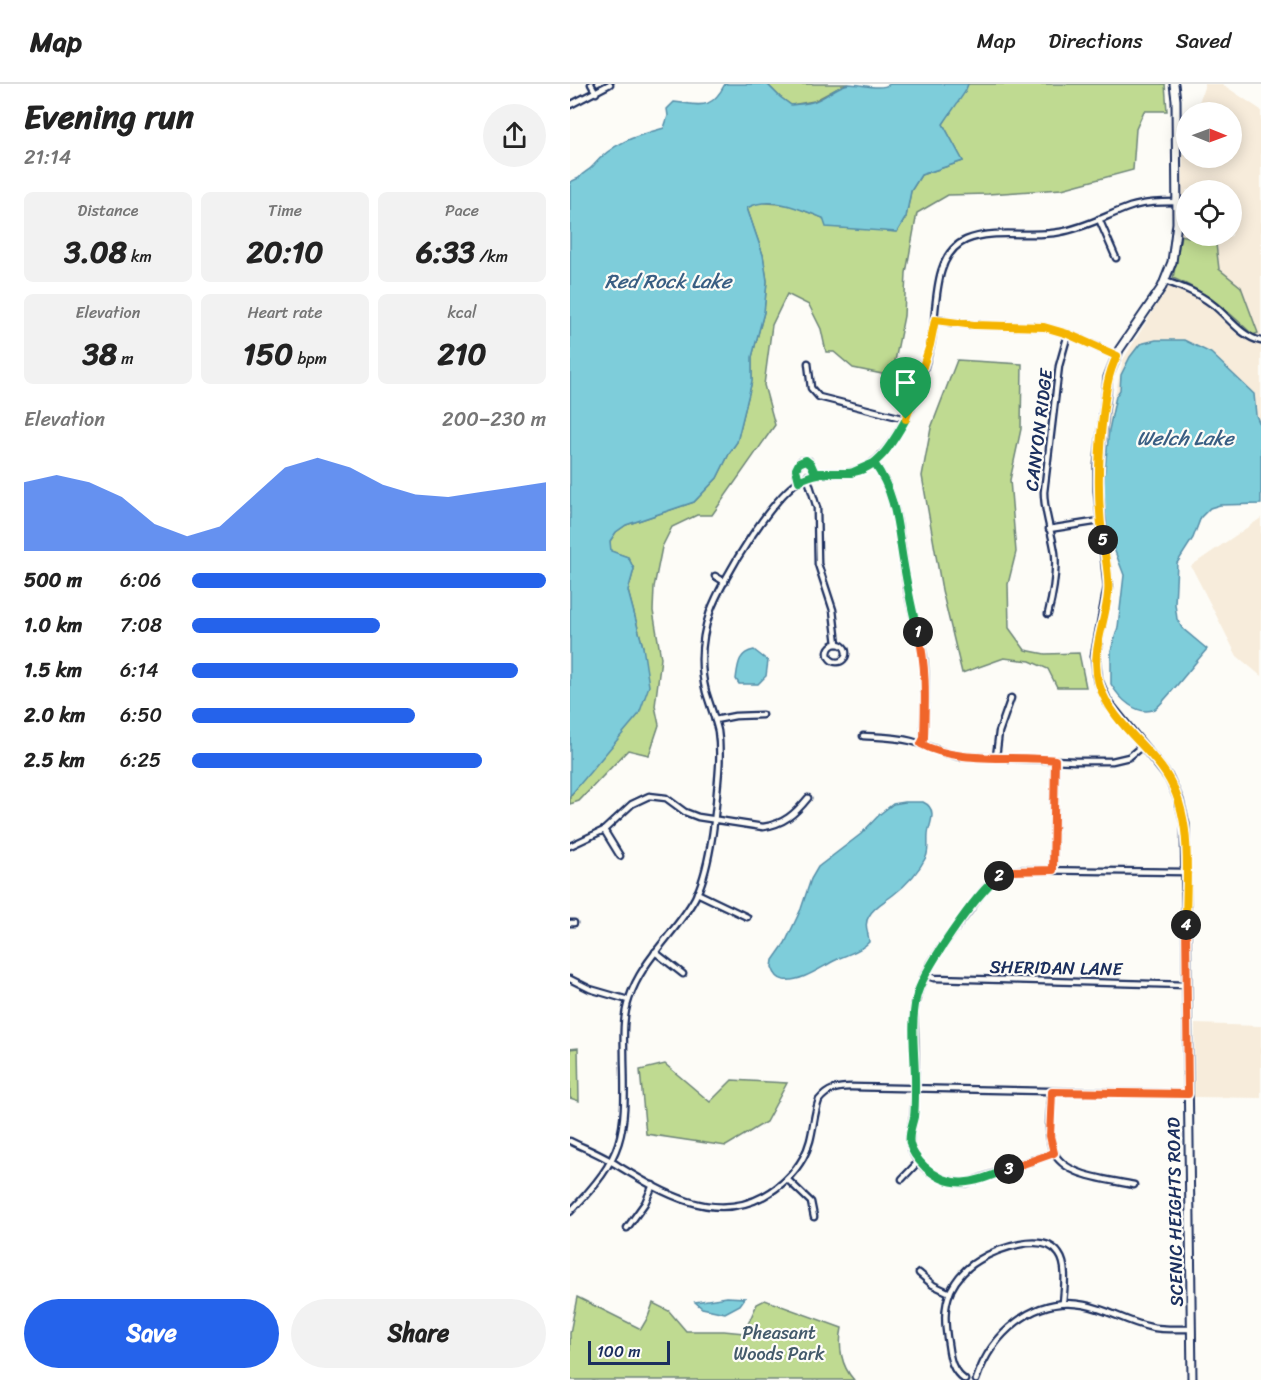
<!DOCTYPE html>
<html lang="en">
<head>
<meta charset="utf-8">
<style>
	:root { --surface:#fff; --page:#f2f2f2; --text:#222; --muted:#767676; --line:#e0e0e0; --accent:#2563eb }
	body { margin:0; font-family:Sriracha,sans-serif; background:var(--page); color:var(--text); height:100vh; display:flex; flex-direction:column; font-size:22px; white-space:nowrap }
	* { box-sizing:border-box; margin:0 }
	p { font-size:20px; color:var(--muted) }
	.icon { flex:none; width:33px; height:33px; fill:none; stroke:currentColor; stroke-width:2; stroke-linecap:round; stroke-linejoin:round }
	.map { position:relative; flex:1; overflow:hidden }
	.panel { display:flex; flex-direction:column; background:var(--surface); width:570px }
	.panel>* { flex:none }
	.needle { width:39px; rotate:91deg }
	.buttons { position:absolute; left:606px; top:18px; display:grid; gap:12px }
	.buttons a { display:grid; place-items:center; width:66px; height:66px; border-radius:50%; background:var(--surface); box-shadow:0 3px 15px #0003; font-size:30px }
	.scale { position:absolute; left:18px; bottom:15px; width:82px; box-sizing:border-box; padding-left:6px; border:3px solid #1b2f5e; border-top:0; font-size:16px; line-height:21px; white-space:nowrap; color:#1b2f5e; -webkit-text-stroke:4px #fdfcf7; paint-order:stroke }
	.pin { position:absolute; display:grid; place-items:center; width:51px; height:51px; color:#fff; margin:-62px -26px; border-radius:50% 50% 50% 0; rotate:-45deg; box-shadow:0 0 6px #0007 }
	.pin .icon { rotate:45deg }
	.km { position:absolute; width:30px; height:30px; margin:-15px; border-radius:50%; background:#222; color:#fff; font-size:16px; line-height:30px; text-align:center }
	.round { display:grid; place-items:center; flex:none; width:63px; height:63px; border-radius:32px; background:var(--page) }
	.head { display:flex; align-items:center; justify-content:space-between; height:102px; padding:0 24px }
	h1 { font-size:33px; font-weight:800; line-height:45px }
	.stats { display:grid; grid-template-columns:repeat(3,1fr); gap:9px; height:102px; padding:6px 24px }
	.stats div { display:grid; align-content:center; border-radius:9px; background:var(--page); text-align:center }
	.stats b { font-size:30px; font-weight:800 }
	.stats small { font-size:16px; font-weight:400 }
	.stats p { font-size:16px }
	.chart { height:168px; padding:12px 24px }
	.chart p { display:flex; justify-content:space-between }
	.chart svg { width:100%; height:108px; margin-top:6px; fill:var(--accent); opacity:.7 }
	.cta { display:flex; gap:12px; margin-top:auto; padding:12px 24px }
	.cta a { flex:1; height:69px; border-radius:36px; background:var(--accent); color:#fff; font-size:24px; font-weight:800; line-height:69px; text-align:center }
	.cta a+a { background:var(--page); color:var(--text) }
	ul { padding:0 24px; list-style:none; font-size:20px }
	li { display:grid; grid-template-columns:96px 72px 1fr; align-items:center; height:45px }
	li i { height:15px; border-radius:8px; background:var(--accent) }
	header { display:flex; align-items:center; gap:36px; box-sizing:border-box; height:84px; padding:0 30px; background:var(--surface); border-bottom:2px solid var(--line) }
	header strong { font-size:28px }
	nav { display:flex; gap:33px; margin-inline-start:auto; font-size:21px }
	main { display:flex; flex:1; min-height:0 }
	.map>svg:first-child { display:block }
	.built { fill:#f7ecdb; fill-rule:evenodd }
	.green { fill:#bfda91; stroke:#6d8478; stroke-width:1.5 }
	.water { fill:#7ecdda; stroke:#568ea8; stroke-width:1.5 }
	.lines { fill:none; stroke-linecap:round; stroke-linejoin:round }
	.street-casing { stroke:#1b2f5e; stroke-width:9 }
	.secondary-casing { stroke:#1b2f5e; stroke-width:11 }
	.street { stroke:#fdfcf7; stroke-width:4.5 }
	.secondary { stroke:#fdfcf7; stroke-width:7 }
	.split-1-casing { stroke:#fff; stroke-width:12 }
	.split-2-casing { stroke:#fff; stroke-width:12 }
	.split-3-casing { stroke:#fff; stroke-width:12 }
	.split-4-casing { stroke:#fff; stroke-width:12 }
	.split-5-casing { stroke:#fff; stroke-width:12 }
	.split-6-casing { stroke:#fff; stroke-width:12 }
	.split-1 { stroke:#22a559; stroke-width:8 }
	.split-2 { stroke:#f0652b; stroke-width:8 }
	.split-3 { stroke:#22a559; stroke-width:8 }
	.split-4 { stroke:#f0652b; stroke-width:8 }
	.split-5 { stroke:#f5b400; stroke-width:8 }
	.split-6 { stroke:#f5b400; stroke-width:8 }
	.labels { text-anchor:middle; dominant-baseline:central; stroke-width:4.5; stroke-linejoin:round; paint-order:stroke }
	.street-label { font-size:18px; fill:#1b2f5e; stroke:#fdfcf7 }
	.park-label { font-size:18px; fill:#445a6b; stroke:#fdfcf7 }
	.water-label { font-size:20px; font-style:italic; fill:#395e83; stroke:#fdfcf7 }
</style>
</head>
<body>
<header>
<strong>Map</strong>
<nav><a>Map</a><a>Directions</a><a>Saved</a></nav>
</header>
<main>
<section class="panel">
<div class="head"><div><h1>Evening run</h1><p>21:14</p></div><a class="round"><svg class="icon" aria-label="share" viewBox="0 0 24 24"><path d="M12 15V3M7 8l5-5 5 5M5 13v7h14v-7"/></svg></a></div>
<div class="stats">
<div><p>Distance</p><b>3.08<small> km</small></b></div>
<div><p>Time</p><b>20:10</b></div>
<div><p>Pace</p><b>6:33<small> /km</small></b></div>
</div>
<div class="stats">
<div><p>Elevation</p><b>38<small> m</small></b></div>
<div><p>Heart rate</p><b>150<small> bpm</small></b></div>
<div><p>kcal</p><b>210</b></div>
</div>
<div class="chart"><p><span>Elevation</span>200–230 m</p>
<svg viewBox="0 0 160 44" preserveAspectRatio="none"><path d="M0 44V16L10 13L20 16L30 22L40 33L50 38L60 34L70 22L80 10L90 6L100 10L110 17L120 21L130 22L140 20L150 18L160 16V44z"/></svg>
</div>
<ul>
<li><b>500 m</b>6:06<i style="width:100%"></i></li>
<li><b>1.0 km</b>7:08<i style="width:53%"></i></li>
<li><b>1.5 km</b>6:14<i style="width:92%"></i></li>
<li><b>2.0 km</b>6:50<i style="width:63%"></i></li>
<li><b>2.5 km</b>6:25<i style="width:82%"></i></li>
</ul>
<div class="cta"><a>Save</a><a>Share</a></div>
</section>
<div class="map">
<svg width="691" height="1296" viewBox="0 0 691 1296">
	<rect width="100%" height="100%" fill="#fdfcf7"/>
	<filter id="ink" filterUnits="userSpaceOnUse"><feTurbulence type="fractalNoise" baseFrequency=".0167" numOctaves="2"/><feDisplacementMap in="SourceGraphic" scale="12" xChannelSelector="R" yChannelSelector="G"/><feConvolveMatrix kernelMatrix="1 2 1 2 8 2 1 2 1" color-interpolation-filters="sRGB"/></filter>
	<g filter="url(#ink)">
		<!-- built -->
		<g class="built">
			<path d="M635,0h17l39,26v329l-156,-2 18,-77 50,-82 8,-43 2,-78 3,-12v13h46v-46h-36zM616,106h46v46h-46z"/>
			<polygon points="691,434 691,592 667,572 621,482"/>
			<polygon points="625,940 691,942 691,1014 624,1013"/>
		</g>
		<!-- green -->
		<g class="green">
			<polygon points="197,0 279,0 270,3 244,17 221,21 210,13"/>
			<polygon points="398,0 595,0 597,27 574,27 566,45 563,86 492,105 418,110 378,111 347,129 336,189 334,232 322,292 283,284 264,268 256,268 251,245 239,221 217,210 202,241 194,301 205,341 142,431 127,431 102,443 92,463 84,503 83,527 91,574 85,622 89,641 79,671 58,666 9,717 0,720 0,712 2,711 73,563 58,507 64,485 58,473 40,467 40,457 46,448 56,441 124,418 147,394 160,368 167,358 182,297 182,273 194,228 197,197 193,171 177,124 187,118 220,121 253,134 292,144 327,148 336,133 341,107 351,91 393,77 373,40"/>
			<path d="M611,151l35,9 3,25 22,18 17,46 -5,2c-27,-26 -45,-42 -80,-57z"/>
			<polygon points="387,276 452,280 451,345 440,396 446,468 438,500 439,544 455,566 475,570 509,569 516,603 487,603 478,585 460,577 434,574 392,589 372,506 352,392 361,344"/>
			<polygon points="8,964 9,1017 0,1014 0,965"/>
			<polygon points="95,980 140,1018 162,996 217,999 196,1038 156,1062 76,1050 70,986"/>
			<path d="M7,1213l64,32 7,-12 5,-14 16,8 17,20h38l20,2 13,-29 8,-4 77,28c-4,18 -1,38 12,52h-284v-47z"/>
		</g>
		<!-- water -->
		<g class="water">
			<path d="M155,0h42l13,13 11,8c7,-1 17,-1 24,-4 12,-4 21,-15 34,-17 13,0 31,7 41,0h78l-3,8 -22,32 20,37 -42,14 -10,16 -5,26 -9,15 -71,-5 -3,-9c-23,-9 -53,-23 -76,-10l16,47 4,26 -3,31 -12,45v24l-15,61 -7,10 -13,26 -23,24 -68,23 -10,7 -6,9 1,10 17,6 6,12 -6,22 15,56 6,39 -10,28 -69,82v-614l9,-4c4,-6 10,-7 14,-12 19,-23 42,-30 71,-38l4,-12 -1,-7 7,-7c27,3 37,9 51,-18z"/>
			<path d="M586,256h28l27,13 43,41 2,21 5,12v77l-41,1 -10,3 -9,9 -8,21 -16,25 -2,41 2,15 5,9 25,21c-9,10 -44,55 -52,60 -18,8 -36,-11 -44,-25v-34l7,-23 6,-52 -19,-50 -4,-18 8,-77 7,-34 4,-6 1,-15 9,-18 10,-13z"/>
			<path d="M184,566l14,11 -2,15 -8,8h-19l-3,-5c2,-14 2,-26 18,-29z"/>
			<path d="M335,718h18c13,6 9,17 6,27 -3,10 1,19 -3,28 -7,14 -20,28 -33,38 -9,7 -18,11 -24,21 -6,9 0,17 0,26 -9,10 -22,12 -33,18 -15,7 -34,22 -52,20 -7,-1 -10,-7 -12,-13l1,-7 12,-17 16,-34 10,-30 7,-12 43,-33 19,-20 13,-10z"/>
			<polygon points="157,1213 175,1214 170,1221 155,1229 132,1224 125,1218"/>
		</g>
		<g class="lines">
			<defs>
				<g id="street">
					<polyline points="21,0 26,9"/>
					<polyline points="0,21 40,0"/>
					<polyline points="529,135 546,174"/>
					<path d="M595,197c17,6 33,12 47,23 16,12 29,33 49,37"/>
					<polyline points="365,236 404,241 474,243 498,250 547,272"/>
					<polyline points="238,279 241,304 249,313 336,335"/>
					<path d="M304,379c26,36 26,81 33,124 4,24 13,48 17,72 3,26 0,53 0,79l-3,6"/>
					<polyline points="237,392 247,424 248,480 263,526 267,560"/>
					<polyline points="229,397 226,385 231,377 239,377 245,389"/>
					<polyline points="479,445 530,437"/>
					<polyline points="145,492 155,498"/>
					<path d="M478,530c5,-20 9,-40 7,-61 -3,-21 -11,-40 -11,-61l15,-126 9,-32"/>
					<circle cx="267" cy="569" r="9"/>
					<polyline points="145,636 165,632 192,631"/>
					<path d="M293,652c16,1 32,1 48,5 16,4 29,11 46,15l118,5h37l17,-4 13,-11"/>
					<polyline points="426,673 429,648 441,614"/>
					<polyline points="34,746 50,772"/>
					<path d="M0,762l34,-16 28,-26 17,-8 17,2 19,14 13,5 65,10c21,-3 32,-13 45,-29"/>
					<polyline points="483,786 485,676"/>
					<polyline points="127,809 177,833"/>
					<polyline points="0,839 4,839"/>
					<polyline points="85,868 113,890"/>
					<polyline points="355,891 364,894 617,901"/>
					<polyline points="0,895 20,905 58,916"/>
					<path d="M482,1008c-1,16 -5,35 -1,52 6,33 57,35 83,41"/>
					<path d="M0,1057c12,6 25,11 37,18 47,28 102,67 157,37 16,-9 30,-22 39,-38 11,-19 9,-39 16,-58 9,-11 18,-13 32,-13l337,7"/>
					<path d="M484,1069l-87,30c-22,0 -48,-12 -56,-35 -4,-12 2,-25 3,-37 3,-33 1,-66 0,-99 4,-39 32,-71 55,-101 8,-11 15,-24 26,-32 8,-6 16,-8 26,-9l165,2"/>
					<polyline points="217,1095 241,1118 244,1133"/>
					<polyline points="332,1095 349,1077"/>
					<path d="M0,1128c55,-57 56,-76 54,-152 0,-21 -2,-41 5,-61 12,-39 47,-66 66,-101 14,-26 20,-77 22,-106 2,-20 4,-41 1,-61 -3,-13 -8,-26 -12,-39 -7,-27 -5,-53 4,-80 12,-33 65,-122 97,-136 11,-4 22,-3 34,-3 31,0 46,-22 60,-46 14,-25 23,-56 30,-83 7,-32 0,-89 35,-104 28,-12 65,-2 94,-8 25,-4 47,-17 70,-25 15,-5 32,-5 47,-5"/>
					<polyline points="57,1144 75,1119 83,1101"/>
					<polyline points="349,1189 363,1201 380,1209"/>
					<path d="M395,1296c-13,-9 -15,-21 -17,-36 -3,-18 -5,-37 3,-54 6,-12 16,-23 28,-30 18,-11 65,-29 80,-6 9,12 5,35 4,49"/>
					<path d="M406,1296c15,-45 57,-85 108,-75 23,4 43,17 66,22 13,3 28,2 41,2"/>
				</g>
				<polyline id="secondary" points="604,0 606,16 607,139 602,178 592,203 549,266 538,293 536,311 528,381 528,407 538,503 525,572 528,596 537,617 599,694 609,716 615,740 622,1296"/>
			</defs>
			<!-- street casing -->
			<use href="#street" class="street-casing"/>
			<!-- secondary casing -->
			<use href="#secondary" class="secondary-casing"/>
			<!-- street -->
			<use href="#street" class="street"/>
			<!-- secondary -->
			<use href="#secondary" class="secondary"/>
		</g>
	</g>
	<g class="lines" filter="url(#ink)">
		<defs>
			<path id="split-1" d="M336,335c-14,24 -29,54 -61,54 -17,0 -30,-1 -46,8l-3,-12 3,-6 7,-3 5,4 4,9h36l23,-10c22,31 23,61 29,97 4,24 8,48 15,72"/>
			<path id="split-2" d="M348,548c9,35 7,70 6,106l-3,6c37,20 92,11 134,16l-2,110 -41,1 -13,5"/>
			<path id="split-3" d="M429,792c-22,16 -78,96 -83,123 -6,29 0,62 -1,91 0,9 0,18 -1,27 -2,9 -6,18 -4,27 2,9 8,16 15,23 28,26 52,14 84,2"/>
			<polyline id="split-4" points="439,1085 484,1069 480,1052 482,1008 618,1010 616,841"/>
			<path id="split-5" d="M533,456c2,18 7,36 5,54 -3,31 -18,59 -9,90 10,33 42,57 62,83 34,44 25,106 25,158"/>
			<path id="split-6" d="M336,335l24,-74 5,-25 39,5 70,2 24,7 49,22c-11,21 -12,44 -15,68 -4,39 -5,77 1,116"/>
		</defs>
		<!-- split-1 casing -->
		<use href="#split-1" class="split-1-casing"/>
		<!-- split-2 casing -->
		<use href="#split-2" class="split-2-casing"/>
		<!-- split-3 casing -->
		<use href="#split-3" class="split-3-casing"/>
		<!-- split-4 casing -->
		<use href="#split-4" class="split-4-casing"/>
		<!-- split-5 casing -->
		<use href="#split-5" class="split-5-casing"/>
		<!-- split-6 casing -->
		<use href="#split-6" class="split-6-casing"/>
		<!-- split-1 -->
		<use href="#split-1" class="split-1"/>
		<!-- split-2 -->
		<use href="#split-2" class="split-2"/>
		<!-- split-3 -->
		<use href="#split-3" class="split-3"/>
		<!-- split-4 -->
		<use href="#split-4" class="split-4"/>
		<!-- split-5 -->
		<use href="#split-5" class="split-5"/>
		<!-- split-6 -->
		<use href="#split-6" class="split-6"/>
	</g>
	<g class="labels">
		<!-- street labels -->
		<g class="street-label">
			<text transform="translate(469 346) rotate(-83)">CANYON RIDGE</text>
			<text transform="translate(486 884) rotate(1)">SHERIDAN LANE</text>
			<text transform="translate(605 1128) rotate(-91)">SCENIC HEIGHTS ROAD</text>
		</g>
		<!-- park labels -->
		<g class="park-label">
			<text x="209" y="1249">Pheasant<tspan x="209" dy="21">Woods Park</tspan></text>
		</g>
		<!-- water labels -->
		<g class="water-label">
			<text x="98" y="197">Red Rock Lake</text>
			<text x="615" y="354">Welch Lake</text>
		</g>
	</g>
</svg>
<div class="buttons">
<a><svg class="needle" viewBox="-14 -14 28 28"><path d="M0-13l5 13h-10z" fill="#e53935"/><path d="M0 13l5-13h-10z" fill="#767676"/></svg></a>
<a><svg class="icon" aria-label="locate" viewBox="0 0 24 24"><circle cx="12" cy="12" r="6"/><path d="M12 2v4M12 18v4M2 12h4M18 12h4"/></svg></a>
</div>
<div class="scale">100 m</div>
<div class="pin" style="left:336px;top:335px;background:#1e9e55"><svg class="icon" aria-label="arrive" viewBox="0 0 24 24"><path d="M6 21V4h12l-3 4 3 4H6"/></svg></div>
<b class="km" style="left:348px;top:548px">1</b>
<b class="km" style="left:429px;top:792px">2</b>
<b class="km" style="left:439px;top:1085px">3</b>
<b class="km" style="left:616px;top:841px">4</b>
<b class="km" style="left:533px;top:456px">5</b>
</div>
</main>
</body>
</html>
